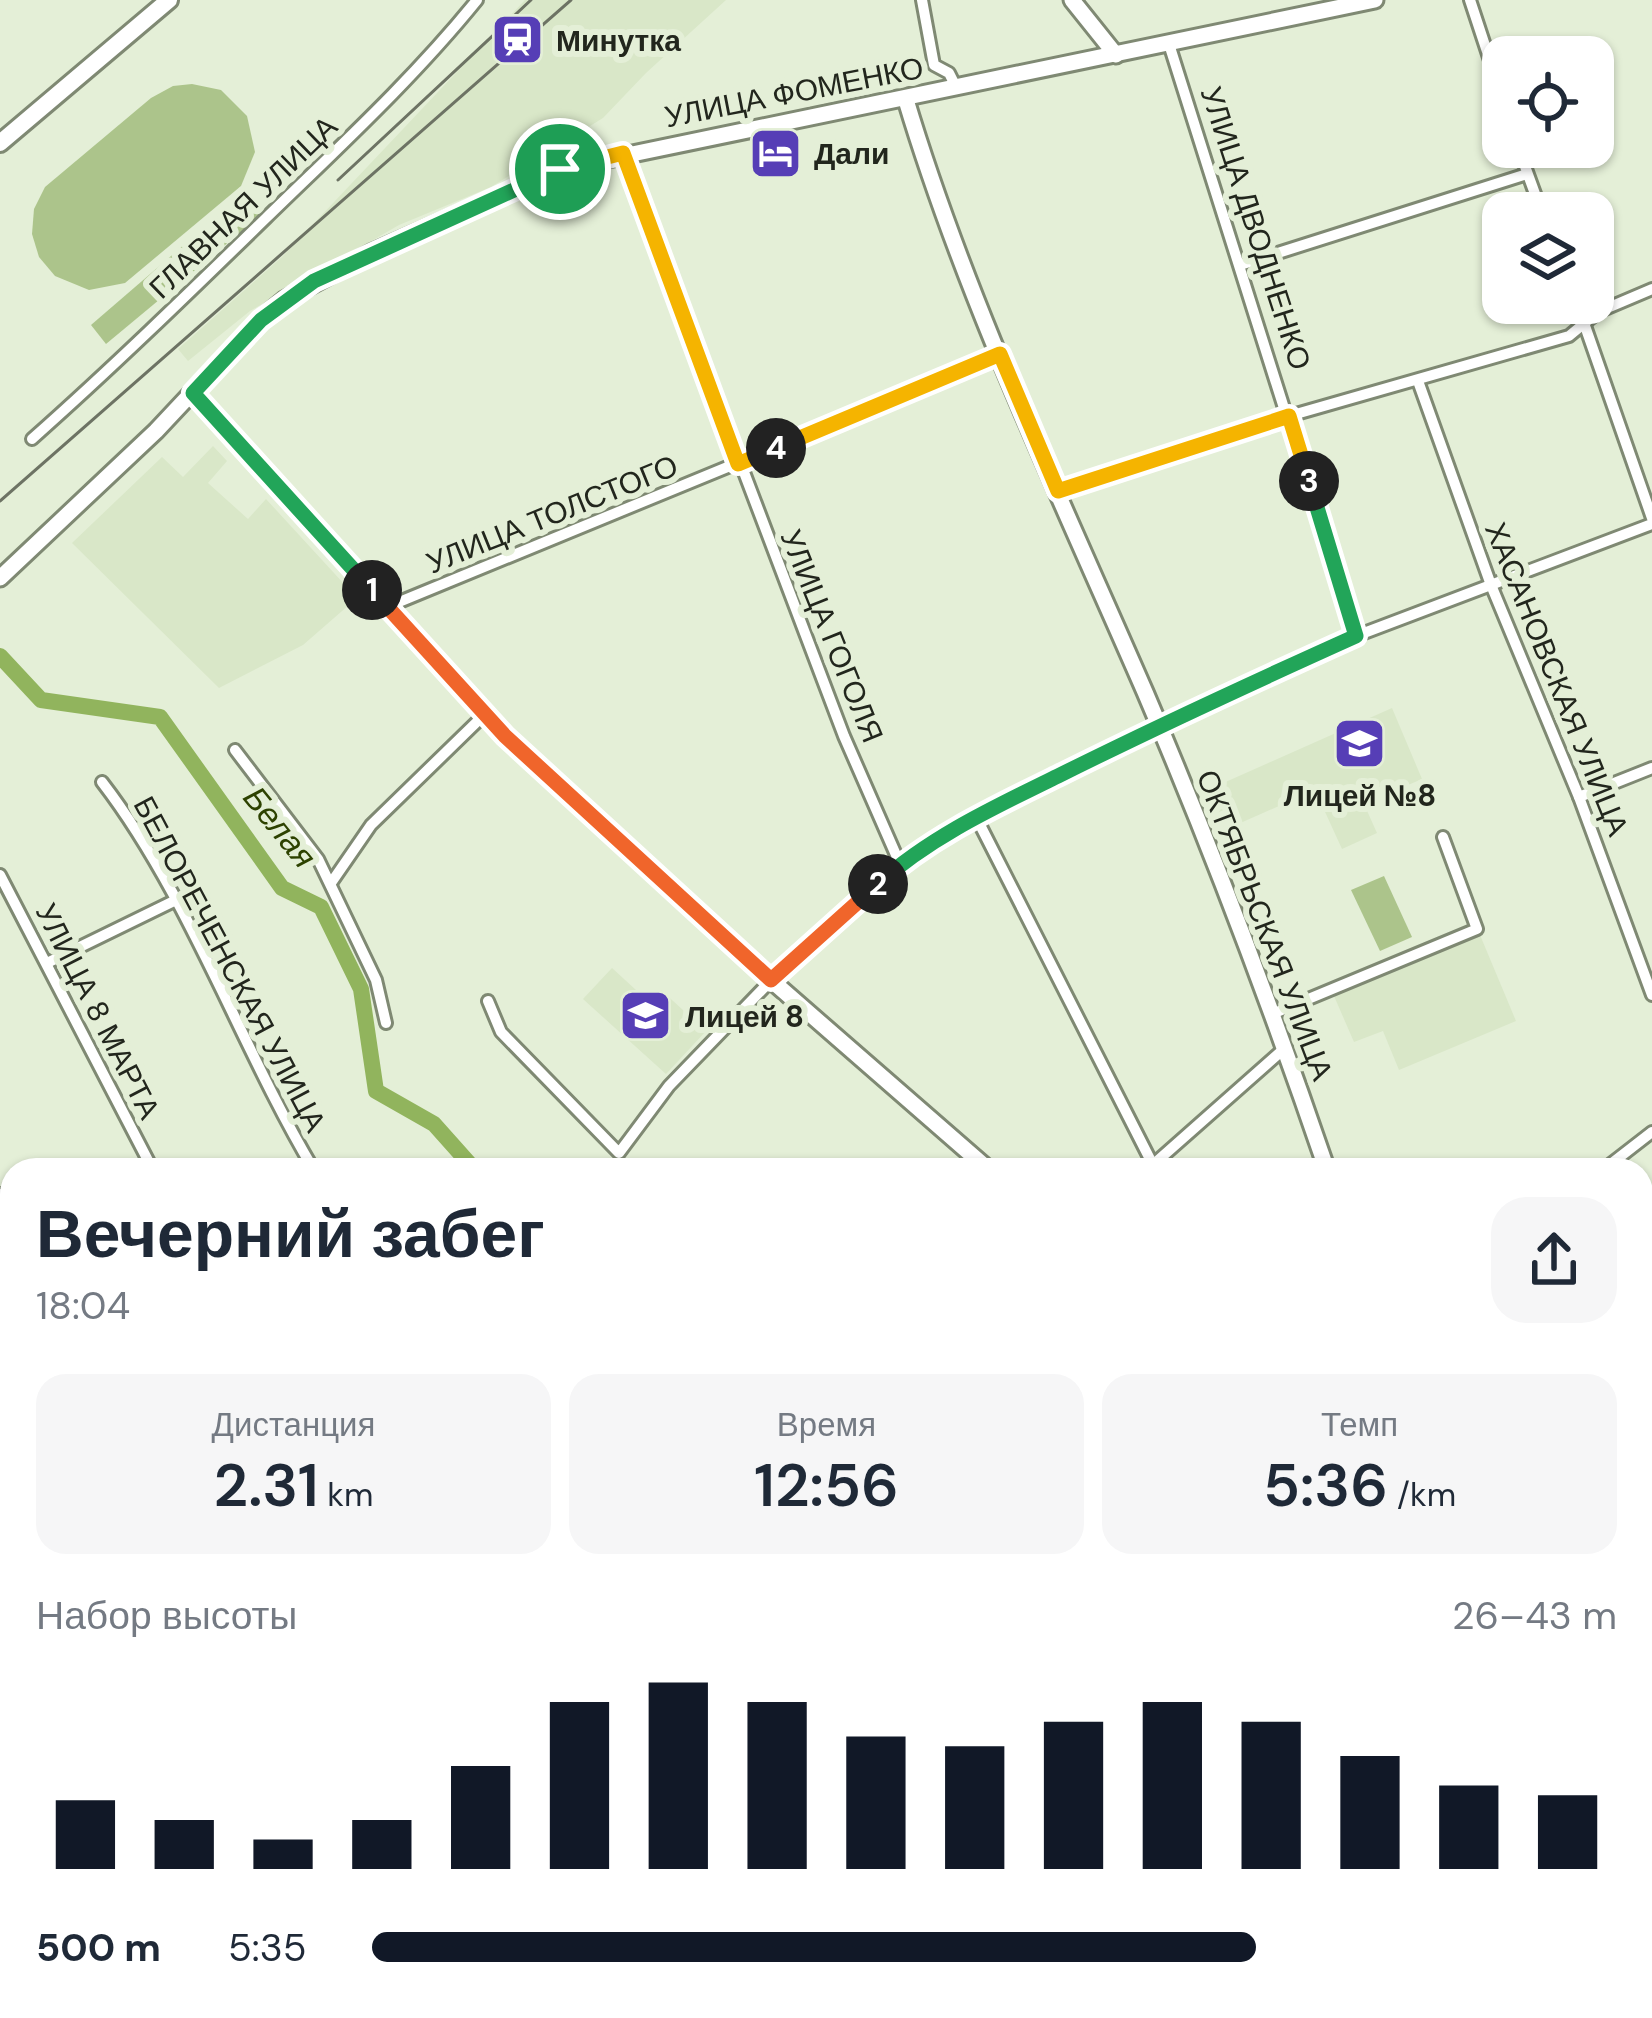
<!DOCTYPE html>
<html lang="ru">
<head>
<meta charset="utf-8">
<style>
	:root { --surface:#fff; --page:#f6f6f7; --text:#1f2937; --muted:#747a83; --accent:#111827 }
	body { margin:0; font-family:"DM Sans",sans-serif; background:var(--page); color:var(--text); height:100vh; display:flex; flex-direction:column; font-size:45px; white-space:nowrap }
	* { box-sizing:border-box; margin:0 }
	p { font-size:39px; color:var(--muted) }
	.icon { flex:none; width:66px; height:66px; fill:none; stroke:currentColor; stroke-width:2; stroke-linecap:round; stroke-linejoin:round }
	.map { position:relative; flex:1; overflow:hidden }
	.panel { position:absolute; left:0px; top:1158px; width:1653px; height:861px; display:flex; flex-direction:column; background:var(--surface); border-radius:36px 36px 0 0; box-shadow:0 3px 9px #0004 }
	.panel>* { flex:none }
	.tools { position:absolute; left:1482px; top:36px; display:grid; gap:24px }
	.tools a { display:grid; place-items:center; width:132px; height:132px; border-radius:24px; background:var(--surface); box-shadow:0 3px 9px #0004; font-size:60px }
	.pin { position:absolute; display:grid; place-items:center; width:102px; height:102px; color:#fff; margin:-51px; border:6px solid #fff; border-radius:50%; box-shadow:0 3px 12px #0007 }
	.km { position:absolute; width:60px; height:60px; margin:-30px; border-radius:50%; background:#222; color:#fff; font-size:33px; line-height:60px; text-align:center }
	.round { display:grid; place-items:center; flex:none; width:126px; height:126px; border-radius:36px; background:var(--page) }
	.head { display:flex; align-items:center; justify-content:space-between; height:204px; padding:0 36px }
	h1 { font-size:66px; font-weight:600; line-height:90px }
	.figures { display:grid; grid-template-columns:repeat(3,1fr); gap:18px; height:204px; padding:12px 36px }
	.figures div { display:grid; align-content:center; border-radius:30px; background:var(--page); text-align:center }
	.figures b { font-size:60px; font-weight:600 }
	.figures small { font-size:33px; font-weight:400 }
	.figures p { font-size:33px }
	.chart { height:336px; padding:24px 36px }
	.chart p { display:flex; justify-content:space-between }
	.chart svg { width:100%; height:216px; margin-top:12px; stroke:var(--accent); stroke-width:6 }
	ul { padding:0 36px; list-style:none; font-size:39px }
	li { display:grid; grid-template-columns:192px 144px 1fr; align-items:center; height:90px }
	li i { height:30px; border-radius:15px; background:var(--accent) }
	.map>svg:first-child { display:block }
	.built { fill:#d9e7c8 }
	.green { fill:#acc48b }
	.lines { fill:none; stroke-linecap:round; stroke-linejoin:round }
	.river { stroke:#91b45d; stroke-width:16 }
	.street-casing { stroke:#7f8973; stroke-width:16 }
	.secondary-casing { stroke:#7f8973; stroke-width:21 }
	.primary-casing { stroke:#7f8973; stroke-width:22 }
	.street { stroke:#fff; stroke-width:10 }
	.secondary { stroke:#fff; stroke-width:15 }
	.primary { stroke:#fff; stroke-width:16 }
	.rail { stroke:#6d7364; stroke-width:3 }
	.split-1-casing { stroke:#fff; stroke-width:24 }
	.split-2-casing { stroke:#fff; stroke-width:24 }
	.split-3-casing { stroke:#fff; stroke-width:24 }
	.split-4-casing { stroke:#fff; stroke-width:24 }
	.split-5-casing { stroke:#fff; stroke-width:24 }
	.split-1 { stroke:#22a559; stroke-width:15 }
	.split-2 { stroke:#f0652b; stroke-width:15 }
	.split-3 { stroke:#22a559; stroke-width:15 }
	.split-4 { stroke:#f5b400; stroke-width:15 }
	.split-5 { stroke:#f5b400; stroke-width:15 }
	.labels { text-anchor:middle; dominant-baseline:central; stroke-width:12; stroke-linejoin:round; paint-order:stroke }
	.poi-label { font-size:30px; font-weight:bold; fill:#22261d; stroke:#e4efd7; text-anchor:start }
	.street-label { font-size:30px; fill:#22261d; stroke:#e4efd7 }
	.water-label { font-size:33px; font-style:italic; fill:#2d4200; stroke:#e4efd7 }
</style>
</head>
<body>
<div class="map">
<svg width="1652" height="2018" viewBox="0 0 1652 2018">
	<rect width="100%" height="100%" fill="#e4efd7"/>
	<!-- built -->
	<g class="built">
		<polygon points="525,0 726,0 646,73 603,118 491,187 399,225 250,311 188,361 178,349 283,256"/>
		<polygon points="213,446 227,461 208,483 248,519 266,499 357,598 303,645 219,688 72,543 162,457 183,477"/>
		<polygon points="1392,708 1422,779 1364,804 1377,833 1342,849 1315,790 1220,832 1203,792"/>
		<polygon points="1480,935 1516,1021 1399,1070 1383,1031 1354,1042 1334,996"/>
		<polygon points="612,968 649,1002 661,990 706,1031 666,1074 583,999"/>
		<polygon points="108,2007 208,2007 219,2018 114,2018"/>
	</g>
	<!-- green -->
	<g class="green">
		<polygon points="192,84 221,90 247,116 255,152 241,186 125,283 89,290 55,276 39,257 32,234 34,209 45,187 151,98 173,86"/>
		<polygon points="243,194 260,216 106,344 91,325"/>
		<polygon points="1384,876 1412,937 1380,951 1351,890"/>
		<polygon points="1338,2007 1549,2007 1555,2018 1327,2018"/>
	</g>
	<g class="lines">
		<!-- river -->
		<g class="river">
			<polyline points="0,656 41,700 160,717 282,888 321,907 361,989 376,1091 434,1124 475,1170"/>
			<polyline points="1567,2007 1574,2018"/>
		</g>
		<defs>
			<g id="street">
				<polyline points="922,0 934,65 949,73 956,87"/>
				<polyline points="1470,0 1503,100"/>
				<polyline points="1169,44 1356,636"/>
				<polyline points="1518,147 1542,213"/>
				<polyline points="623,153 844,736 900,864"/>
				<polyline points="1240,265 1527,174"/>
				<polyline points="1577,303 1652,518"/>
				<polyline points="1418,381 1491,585 1579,797 1652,995"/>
				<path d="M32,439c80,-71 157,-146 234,-221 73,-71 147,-139 211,-218"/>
				<polyline points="1058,491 1289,416 1569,336 1598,312 1652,289"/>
				<polyline points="387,607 1000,355"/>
				<polyline points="235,750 318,859 376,980 386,1023"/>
				<path d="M102,782c87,113 138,264 212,388"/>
				<polyline points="1579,797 1652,768"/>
				<polyline points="976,817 1153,1165"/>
				<polyline points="0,875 153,1170"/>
				<polyline points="331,883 371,825 485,714"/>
				<polyline points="47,963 174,901"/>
				<polyline points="488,1001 501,1032 619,1153 669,1086 782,969 900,864 976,817 1159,725 1356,636 1652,524"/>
				<polyline points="1272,1014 1477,929 1443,837"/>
				<polyline points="1147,1170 1285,1048"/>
				<polyline points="1603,1170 1652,1132"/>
				<polyline points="0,1194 12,1216"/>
				<polyline points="1641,1307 1652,1323"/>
				<polyline points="0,1521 12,1551"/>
				<polyline points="12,1605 12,1656"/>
				<polyline points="1641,1686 1652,1677"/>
				<polyline points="0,1987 14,2018"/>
				<polyline points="231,2007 244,2018"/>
				<polyline points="525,2007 530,2018"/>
				<polyline points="758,2007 763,2018"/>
				<polyline points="986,2007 992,2018"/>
				<polyline points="1216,2007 1221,2018"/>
				<polyline points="281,2018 283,2007"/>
				<polyline points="1085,2018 1108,2007"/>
			</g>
			<g id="secondary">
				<polyline points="1072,0 1116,55"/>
				<path d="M906,100c60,200 156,401 239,592 67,157 127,317 182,478"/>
				<polyline points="193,393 505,736 771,980 989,1170"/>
				<polyline points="0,578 156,431 261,319 284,300 373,252 560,169 1375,0"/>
				<polyline points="1641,1797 1652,1811"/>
				<polyline points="405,2018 429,2007"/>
			</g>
			<polyline id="primary" points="0,143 169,0"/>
		</defs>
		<!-- street casing -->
		<use href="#street" class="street-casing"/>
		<!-- secondary casing -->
		<use href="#secondary" class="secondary-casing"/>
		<!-- primary casing -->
		<use href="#primary" class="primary-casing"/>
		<!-- street -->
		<use href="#street" class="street"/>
		<!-- secondary -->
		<use href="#secondary" class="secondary"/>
		<!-- primary -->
		<use href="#primary" class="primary"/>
		<!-- rail -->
		<g class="rail">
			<polyline points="338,180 531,0"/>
			<polyline points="0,501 571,0"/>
		</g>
	</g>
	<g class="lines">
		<defs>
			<polyline id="split-1" points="372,590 193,393 261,320 314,281 560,169"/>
			<polyline id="split-2" points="372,590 505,736 771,980 878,884"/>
			<path id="split-3" d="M878,884c52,-47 117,-77 180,-108 98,-49 198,-95 298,-140l-47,-155"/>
			<polyline id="split-4" points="776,448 1000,354 1058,491 1289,416 1309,481"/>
			<polyline id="split-5" points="560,169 623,153 738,464 776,448"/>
		</defs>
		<!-- split-1 casing -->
		<use href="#split-1" class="split-1-casing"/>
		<!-- split-2 casing -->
		<use href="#split-2" class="split-2-casing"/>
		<!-- split-3 casing -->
		<use href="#split-3" class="split-3-casing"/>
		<!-- split-4 casing -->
		<use href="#split-4" class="split-4-casing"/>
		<!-- split-5 casing -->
		<use href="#split-5" class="split-5-casing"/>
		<!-- split-1 -->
		<use href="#split-1" class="split-1"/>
		<!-- split-2 -->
		<use href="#split-2" class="split-2"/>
		<!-- split-3 -->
		<use href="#split-3" class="split-3"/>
		<!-- split-4 -->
		<use href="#split-4" class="split-4"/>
		<!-- split-5 -->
		<use href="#split-5" class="split-5"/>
	</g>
	<!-- icons -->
	<defs>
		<symbol id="station-square" viewBox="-11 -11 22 22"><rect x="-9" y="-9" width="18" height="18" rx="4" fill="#563eb6" stroke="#e4efd7"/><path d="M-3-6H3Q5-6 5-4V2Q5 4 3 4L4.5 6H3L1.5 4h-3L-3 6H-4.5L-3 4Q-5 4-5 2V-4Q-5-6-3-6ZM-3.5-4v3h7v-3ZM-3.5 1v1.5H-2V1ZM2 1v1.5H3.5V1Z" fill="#fff"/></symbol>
		<symbol id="hotel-square" viewBox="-11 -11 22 22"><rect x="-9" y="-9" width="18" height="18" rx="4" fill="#563eb6" stroke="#e4efd7"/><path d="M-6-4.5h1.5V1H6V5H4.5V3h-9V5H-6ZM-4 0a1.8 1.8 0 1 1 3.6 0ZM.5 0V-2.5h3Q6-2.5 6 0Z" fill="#fff"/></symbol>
		<symbol id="school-square" viewBox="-11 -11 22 22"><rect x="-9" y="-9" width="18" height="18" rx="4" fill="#563eb6" stroke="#e4efd7"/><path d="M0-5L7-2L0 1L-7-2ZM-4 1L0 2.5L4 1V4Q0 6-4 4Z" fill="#fff"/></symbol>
	</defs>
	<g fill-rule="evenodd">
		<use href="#station-square" x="488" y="10" width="59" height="59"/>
		<use href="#hotel-square" x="746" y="124" width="59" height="59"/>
		<use href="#school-square" x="1330" y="714" width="59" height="59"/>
		<use href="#school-square" x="616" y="986" width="59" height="59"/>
	</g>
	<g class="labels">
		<!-- poi labels -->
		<g class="poi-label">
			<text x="556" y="40">Минутка</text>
			<text x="814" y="153">Дали</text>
			<text x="1360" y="795" text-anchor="middle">Лицей №8</text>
			<text x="685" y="1016">Лицей 8</text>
		</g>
		<!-- street labels -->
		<g class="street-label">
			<text transform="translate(794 92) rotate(-11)">УЛИЦА ФОМЕНКО</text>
			<text transform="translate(243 207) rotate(-44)">ГЛАВНАЯ УЛИЦА</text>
			<text transform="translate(1256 228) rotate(72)">УЛИЦА ДВОДНЕНКО</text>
			<text transform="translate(552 514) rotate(-22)">УЛИЦА ТОЛСТОГО</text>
			<text transform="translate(832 636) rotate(68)">УЛИЦА ГОГОЛЯ</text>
			<text transform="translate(1557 679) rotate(68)">ХАСАНОВСКАЯ УЛИЦА</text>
			<text transform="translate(1265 925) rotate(69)">ОКТЯБРЬСКАЯ УЛИЦА</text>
			<text transform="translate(230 964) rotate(62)">БЕЛОРЕЧЕНСКАЯ УЛИЦА</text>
			<text transform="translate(98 1011) rotate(63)">УЛИЦА 8 МАРТА</text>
		</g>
		<!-- water labels -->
		<g class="water-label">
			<text transform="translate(280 827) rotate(51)">Белая</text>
		</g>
	</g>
</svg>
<div class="tools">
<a><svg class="icon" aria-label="locate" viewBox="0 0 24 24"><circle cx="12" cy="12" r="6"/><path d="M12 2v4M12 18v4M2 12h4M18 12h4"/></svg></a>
<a><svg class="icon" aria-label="layers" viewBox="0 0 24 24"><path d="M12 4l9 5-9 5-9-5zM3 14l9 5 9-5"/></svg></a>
</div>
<div class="pin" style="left:560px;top:169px;background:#1e9e55"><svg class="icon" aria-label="arrive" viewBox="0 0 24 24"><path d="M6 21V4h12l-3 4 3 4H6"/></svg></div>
<b class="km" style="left:372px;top:590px">1</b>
<b class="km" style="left:878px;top:884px">2</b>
<b class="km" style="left:1309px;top:481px">3</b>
<b class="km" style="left:776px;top:448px">4</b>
<section class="panel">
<div class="head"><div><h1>Вечерний забег</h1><p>18:04</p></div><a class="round"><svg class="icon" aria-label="share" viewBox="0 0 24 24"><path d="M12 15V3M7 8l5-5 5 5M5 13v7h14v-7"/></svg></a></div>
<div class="figures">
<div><p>Дистанция</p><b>2.31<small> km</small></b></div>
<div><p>Время</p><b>12:56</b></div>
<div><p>Темп</p><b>5:36<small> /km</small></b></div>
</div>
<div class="chart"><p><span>Набор высоты</span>26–43 m</p>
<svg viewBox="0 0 160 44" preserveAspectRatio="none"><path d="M5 44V30M15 44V34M25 44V38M35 44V34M45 44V23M55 44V10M65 44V6M75 44V10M85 44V17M95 44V19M105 44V14M115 44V10M125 44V14M135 44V21M145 44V27M155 44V29"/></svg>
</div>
<ul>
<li><b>500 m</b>5:35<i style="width:71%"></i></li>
</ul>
</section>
</div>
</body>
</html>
